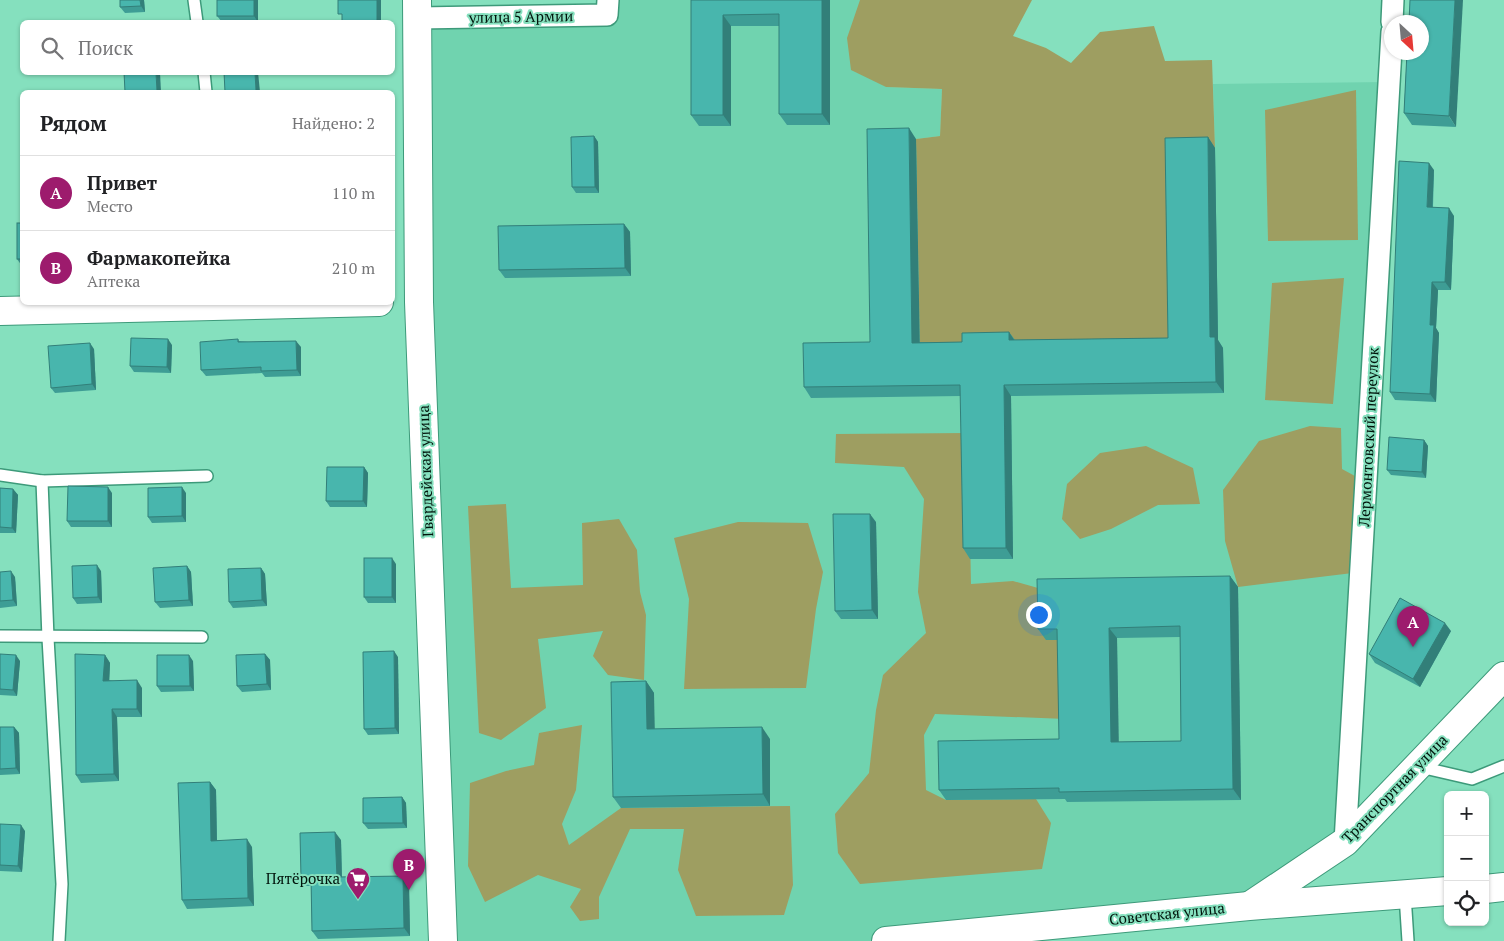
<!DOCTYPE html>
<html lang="ru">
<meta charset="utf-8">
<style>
:root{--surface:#fff;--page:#f2f2f2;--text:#202124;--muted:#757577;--line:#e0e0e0;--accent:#9d1b6d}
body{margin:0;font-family:"PT Serif",serif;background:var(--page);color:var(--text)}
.controls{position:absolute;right:15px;bottom:15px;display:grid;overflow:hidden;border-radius:8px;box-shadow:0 1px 4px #0004}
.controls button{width:45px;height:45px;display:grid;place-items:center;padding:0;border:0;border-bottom:1px solid var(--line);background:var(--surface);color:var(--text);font:25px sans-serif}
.compass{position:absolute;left:1384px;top:15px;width:45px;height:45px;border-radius:50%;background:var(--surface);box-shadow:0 1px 4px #0004;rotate:154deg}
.you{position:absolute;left:1038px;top:614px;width:18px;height:18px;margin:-12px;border:4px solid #fff;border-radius:50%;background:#1a73e8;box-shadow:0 0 0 8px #1a73e833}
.badge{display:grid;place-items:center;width:32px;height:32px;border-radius:50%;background:var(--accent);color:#fff;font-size:16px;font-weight:700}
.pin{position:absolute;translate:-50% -41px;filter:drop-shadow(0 1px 2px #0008)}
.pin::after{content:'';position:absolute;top:26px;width:18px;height:15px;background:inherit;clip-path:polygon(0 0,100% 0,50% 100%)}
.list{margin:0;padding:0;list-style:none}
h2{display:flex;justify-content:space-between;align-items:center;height:65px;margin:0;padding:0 20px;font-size:21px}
h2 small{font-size:16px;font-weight:400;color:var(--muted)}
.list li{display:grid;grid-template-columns:32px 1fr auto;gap:15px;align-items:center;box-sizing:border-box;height:75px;padding:0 20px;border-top:1px solid var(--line)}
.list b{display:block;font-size:19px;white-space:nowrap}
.list p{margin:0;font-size:16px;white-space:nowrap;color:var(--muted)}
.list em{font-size:16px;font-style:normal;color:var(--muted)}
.icon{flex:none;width:28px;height:28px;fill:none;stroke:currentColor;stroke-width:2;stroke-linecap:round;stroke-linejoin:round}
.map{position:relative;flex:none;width:1504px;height:941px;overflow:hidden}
.search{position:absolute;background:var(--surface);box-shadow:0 1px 4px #0004;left:20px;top:20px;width:375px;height:55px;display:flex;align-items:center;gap:12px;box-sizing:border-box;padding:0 18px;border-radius:8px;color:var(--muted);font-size:19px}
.panel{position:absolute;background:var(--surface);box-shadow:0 1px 4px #0004;left:20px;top:90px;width:375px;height:215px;border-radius:8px}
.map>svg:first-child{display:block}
.built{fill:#70d3af}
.green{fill:#9e9e61}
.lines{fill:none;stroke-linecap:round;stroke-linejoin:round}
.lane-casing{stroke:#3d9a7a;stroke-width:14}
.street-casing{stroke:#3d9a7a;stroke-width:24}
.secondary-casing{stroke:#3d9a7a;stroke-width:30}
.lane{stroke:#fff;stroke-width:11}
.street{stroke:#fff;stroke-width:21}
.secondary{stroke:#fff;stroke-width:28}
.wall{fill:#3e9d95;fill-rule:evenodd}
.shaded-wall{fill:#327f79}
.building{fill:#48b6ad;stroke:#327f79;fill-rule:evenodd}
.labels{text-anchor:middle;stroke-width:4;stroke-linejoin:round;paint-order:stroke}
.street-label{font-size:15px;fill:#00140b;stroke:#85e0be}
.poi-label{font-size:15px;fill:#00140b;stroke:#85e0be;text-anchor:end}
</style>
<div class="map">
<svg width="1504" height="941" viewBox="0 0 1504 941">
<rect width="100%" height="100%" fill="#85e0be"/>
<polygon class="built" points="608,0 864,0 886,87 942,89 940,136 916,139 1215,148 1213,84 1389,82 1345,842 1249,906 886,941 443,941 418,18 607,15"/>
<g class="green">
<polygon points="860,0 1032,0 1013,36 1046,48 1071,63 1100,32 1154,26 1165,61 1212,60 1215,148 1173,149 1200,348 920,353 916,139 940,136 942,89 886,87 851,70 847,38"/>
<polygon points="1356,90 1358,240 1268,241 1265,110"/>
<polygon points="1344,278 1333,404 1265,400 1272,283"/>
<polygon points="1310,426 1341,428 1342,469 1366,482 1361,572 1238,587 1225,541 1223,490 1259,441"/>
<polygon points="968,433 971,584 1013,581 1045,590 1065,640 1066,719 935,714 924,735 926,790 946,800 1036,799 1051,823 1042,869 860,884 838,853 835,814 869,773 876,710 883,675 926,633 918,592 924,499 904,467 835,463 836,434"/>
<polygon points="1146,446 1193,468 1200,504 1158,505 1111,529 1080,539 1062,519 1067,484 1100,453"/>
<polygon points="506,504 511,588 583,585 582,523 619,519 637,550 640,592 646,615 644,680 608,675 593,656 603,631 538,639 546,708 501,740 479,733 468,506"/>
<polygon points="738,522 808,523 823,572 816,609 806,688 684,689 689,599 674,538"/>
<polygon points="582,725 576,790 562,824 569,845 621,808 790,806 793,885 784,915 696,916 678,870 684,829 630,829 599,897 599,919 580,921 570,907 581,889 538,875 485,902 468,866 470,783 506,771 534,765 539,733"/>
</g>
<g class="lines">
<g class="lane-casing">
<g id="lane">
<polyline points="194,0 197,22"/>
<polyline points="204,72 206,92"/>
<polyline points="0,475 42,481 207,476"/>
<polyline points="42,481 48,638 62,884 59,941"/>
<polyline points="0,636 202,637"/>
<polyline points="1420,767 1472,779 1504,766"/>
<polyline points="1405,895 1408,941"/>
</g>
</g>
<g class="street-casing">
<g id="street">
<polyline points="418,18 607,15 608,0"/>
<polyline points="1392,22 1393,0"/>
<polyline points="1345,842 1392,32"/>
</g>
</g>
<g class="secondary-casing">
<g id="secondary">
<polyline points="417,0 419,302 443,941"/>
<polyline points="0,311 379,302"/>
<polyline points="1485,889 1504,887"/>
<polyline points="1251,905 1345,842 1504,676"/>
<polyline points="886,941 1249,906 1448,891"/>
</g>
</g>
<use href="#lane" class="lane"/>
<use href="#street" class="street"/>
<use href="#secondary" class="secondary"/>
</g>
<g class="wall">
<polygon points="144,0 145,12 125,13 120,7"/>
<polygon points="258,0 258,22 222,22 217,16"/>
<polygon points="691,0 830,0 830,125 787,125 779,114 779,26 731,26 731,126 699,126 691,115"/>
<polygon points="1407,52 1456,127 1412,125 1404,113"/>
<polygon points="594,136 598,142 599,193 576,193 572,187"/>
<polygon points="1208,137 1215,148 1218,340 1223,348 1224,393 1011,396 1013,559 970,559 963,548 961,396 811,398 804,387 870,342 916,139 919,342 962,342 1009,332 1015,340 1168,338"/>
<polygon points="1434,170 1433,207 1454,216 1451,290 1438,290 1436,328 1439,333 1436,402 1395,400 1390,392"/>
<polygon points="22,223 22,266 17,259"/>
<polygon points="624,224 630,232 631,276 505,278 499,270"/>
<polygon points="238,339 239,341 301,347 301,376 265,377 262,373 206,376 201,370"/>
<polygon points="172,345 171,373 134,372 130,366"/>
<polygon points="94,349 96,390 55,393 51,388"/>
<polygon points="1424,440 1428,446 1426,478 1391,475 1387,470"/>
<polygon points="364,467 368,473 367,507 330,507 326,501"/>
<polygon points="0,488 13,489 18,495 16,533 0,533"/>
<polygon points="112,493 112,527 71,527 67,521"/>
<polygon points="186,493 186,522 152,523 148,517"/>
<polygon points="876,522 878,619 841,619 835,611"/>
<polygon points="396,564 396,603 368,603 364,597"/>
<polygon points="187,566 191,572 193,606 160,608 155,602"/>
<polygon points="261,568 265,574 267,606 233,608 229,602"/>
<polygon points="101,571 102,603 77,604 73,598"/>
<polygon points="0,572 15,577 17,606 0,608"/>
<path d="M1230,576L1238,587L1241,800L1067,802L1065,799L946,800L939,790L1059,739L1058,640H1046L1038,629ZM1180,637L1181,741L1118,742L1117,638Z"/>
<polygon points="1451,631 1420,687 1375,663 1369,654"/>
<polygon points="0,654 20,661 17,696 0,695"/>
<polygon points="265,654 270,660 271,690 242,692 237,686"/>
<polygon points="105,655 110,663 109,680 142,688 142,717 117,717 119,781 81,783 76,775"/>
<polygon points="398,657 399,734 368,735 364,729"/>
<polygon points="193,661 194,691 161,692 157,686"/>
<polygon points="646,681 654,693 654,729 770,739 770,806 621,808 613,797"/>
<polygon points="0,727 14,727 19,733 20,774 0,775"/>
<polygon points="210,782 216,790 217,840 252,847 254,906 187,909 182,900"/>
<polygon points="402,797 406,803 407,828 368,829 363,823"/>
<polygon points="0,824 25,831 22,872 0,871"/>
<polygon points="341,840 342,877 403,876 409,884 410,936 318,939 312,931 311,886 306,886 301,878"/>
</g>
<g class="shaded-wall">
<polygon points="140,0 144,0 145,12 141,6"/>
<polygon points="254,0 258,0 258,22 254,16"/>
<rect x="377" y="0" width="4" height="22"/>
<polygon points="822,0 830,0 830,125 822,114"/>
<polygon points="1455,0 1463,0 1456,127 1449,116"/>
<polygon points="723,15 731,26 731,126 723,115"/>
<polygon points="156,72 160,72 161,92 157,92"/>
<polygon points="255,72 258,72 260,92 257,92 256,91"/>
<polygon points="909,128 916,139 920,353 912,343"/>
<polygon points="594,136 598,142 599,193 595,187"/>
<polygon points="1208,137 1215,148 1218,340 1223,348 1224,393 1216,382 1210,337"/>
<polygon points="1429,163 1434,170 1432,215 1427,207"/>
<polygon points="1449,208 1454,216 1451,290 1445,282"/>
<polygon points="624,224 630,232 631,276 625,268"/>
<polygon points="1432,282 1438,290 1436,328 1439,333 1436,402 1430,394 1430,325"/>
<polygon points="1009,332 1016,343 1009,340"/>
<polygon points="168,339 172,345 171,373 167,367"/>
<polygon points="296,341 301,347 301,376 297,370"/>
<polygon points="90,343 94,349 96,390 92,384"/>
<polygon points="1004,385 1011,396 1013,559 1006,548"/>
<polygon points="1424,440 1428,446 1426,478 1422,472"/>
<polygon points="364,467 368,473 367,507 363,501"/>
<polygon points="108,487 112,493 112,527 108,521"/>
<polygon points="182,487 186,493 186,522 182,516"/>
<polygon points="13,489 18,495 16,533 12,528"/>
<polygon points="870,514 876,522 878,619 872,610"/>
<polygon points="392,558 396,564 396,603 392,597"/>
<polygon points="97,565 101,571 102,603 98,597"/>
<polygon points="187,566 191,572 193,606 189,600"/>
<polygon points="261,568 265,574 267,606 262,600"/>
<polygon points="11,571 15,577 17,606 13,600"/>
<polygon points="1230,576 1238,587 1241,800 1233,789"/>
<polygon points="1445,623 1451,631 1420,687 1413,679"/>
<polygon points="1109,628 1117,638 1119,753 1111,742"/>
<polygon points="394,651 398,657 399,734 395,728"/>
<polygon points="265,654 270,660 271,690 267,684"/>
<polygon points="16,655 20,661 17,696 13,690"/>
<polygon points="105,655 110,663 109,688 103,681"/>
<polygon points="189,655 193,661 194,691 190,686"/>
<polygon points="137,680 142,688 142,717 137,709"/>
<polygon points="646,681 654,693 655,740 647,729"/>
<polygon points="112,709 117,717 119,781 114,774"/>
<polygon points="14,727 19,733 20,774 16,768"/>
<polygon points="762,727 770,739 770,806 763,794"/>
<polygon points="210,782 216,790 217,849 211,841"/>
<polygon points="402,797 406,803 407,828 403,823"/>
<polygon points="21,825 25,831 22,872 18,866"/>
<polygon points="335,832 341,840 342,885 337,877"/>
<polygon points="247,839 252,847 254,906 248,898"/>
<polygon points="403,876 409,884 410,936 404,928"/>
</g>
<g class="building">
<polygon points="120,0 140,0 141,6 120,7"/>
<rect x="217" y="0" width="37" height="16"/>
<polygon points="338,0 377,0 377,22 342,22 342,14 338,14"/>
<polygon points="691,0 822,0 822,114 779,114 779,14 723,15 723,115 691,115"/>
<polygon points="1410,0 1455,0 1449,116 1404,113 1407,52 1422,52 1422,22 1409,22"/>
<polygon points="124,72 156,72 157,92 125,92"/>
<polygon points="224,72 255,72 256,91 225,92"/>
<polygon points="909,128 912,343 962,342 962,333 1009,332 1009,340 1168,338 1165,138 1208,137 1210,337 1215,337 1216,382 1004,385 1006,548 963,548 960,385 804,387 803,343 870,342 867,129"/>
<polygon points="594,136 595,187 572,187 571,137"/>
<polygon points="1399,161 1429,163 1427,207 1449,208 1445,282 1432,282 1430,325 1434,325 1430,394 1390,392"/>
<rect x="17" y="223" width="5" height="36"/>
<polygon points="624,224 625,268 499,270 498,226"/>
<polygon points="131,338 168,339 167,367 130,366"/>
<polygon points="238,339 238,342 296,341 297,370 261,371 261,367 201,370 200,342"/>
<polygon points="90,343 92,384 51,388 48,346"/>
<polygon points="1389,437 1424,440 1422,472 1387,470"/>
<polygon points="327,467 364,467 363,501 326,501"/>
<polygon points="68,486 108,487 108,521 67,521"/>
<polygon points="182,487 182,516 148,517 148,488"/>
<polygon points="0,488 13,489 12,528 0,527"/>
<polygon points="833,514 870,514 872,610 835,611"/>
<rect x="364" y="558" width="28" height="39"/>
<polygon points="97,565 98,597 73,598 72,566"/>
<polygon points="187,566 189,600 155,602 153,568"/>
<polygon points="261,568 262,600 229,602 228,569"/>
<polygon points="11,571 13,600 0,601 0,572"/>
<path d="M1230,576L1233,789L1059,792V788L939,790L938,741L1059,739L1057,629H1038L1037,579ZM1180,626L1181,741L1111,742L1109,628Z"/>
<polygon points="1400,598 1445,623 1413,679 1369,654"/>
<polygon points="394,651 395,728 364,729 363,652"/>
<polygon points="0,654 16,655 13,690 0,689"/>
<polygon points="75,654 105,655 103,681 137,680 137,709 112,709 114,774 76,775"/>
<polygon points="265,654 267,684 237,686 236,655"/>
<polygon points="157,655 189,655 190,686 157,686"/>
<polygon points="646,681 647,729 762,727 763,794 613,797 611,682"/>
<polygon points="0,727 14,727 16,768 0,769"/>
<polygon points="210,782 211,841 247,839 248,898 182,900 178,783"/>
<polygon points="402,797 403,823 363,823 363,798"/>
<polygon points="0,824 21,825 18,866 0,865"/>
<polygon points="335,832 337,877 403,876 404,928 312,931 311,878 301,878 300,833"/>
</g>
<defs>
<g id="supermarket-pin" transform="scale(1.25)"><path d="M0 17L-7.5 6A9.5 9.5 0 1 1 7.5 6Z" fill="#9d1b6d" stroke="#85e0be"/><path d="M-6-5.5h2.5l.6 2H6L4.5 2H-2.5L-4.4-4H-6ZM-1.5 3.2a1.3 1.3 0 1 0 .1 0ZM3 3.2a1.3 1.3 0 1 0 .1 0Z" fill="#fff"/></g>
</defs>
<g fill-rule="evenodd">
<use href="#supermarket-pin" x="358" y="879"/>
</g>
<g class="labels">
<g class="street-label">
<text transform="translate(521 17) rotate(-1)" y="5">улица 5 Армии</text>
<text transform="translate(1369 437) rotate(-87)" y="5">Лермонтовский переулок</text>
<text transform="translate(426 471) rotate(-92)" y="5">Гвардейская улица</text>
<text transform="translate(1395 789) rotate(-46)" y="5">Транспортная улица</text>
<text transform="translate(1167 914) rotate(-6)" y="5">Советская улица</text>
</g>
<g class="poi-label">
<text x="340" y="884">Пятёрочка</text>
</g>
</g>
</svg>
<div class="controls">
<button>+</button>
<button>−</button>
<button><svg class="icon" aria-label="locate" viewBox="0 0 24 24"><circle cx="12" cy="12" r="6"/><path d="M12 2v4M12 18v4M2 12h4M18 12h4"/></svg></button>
</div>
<svg class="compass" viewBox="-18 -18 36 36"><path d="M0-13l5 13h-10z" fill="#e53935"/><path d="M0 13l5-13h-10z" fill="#757577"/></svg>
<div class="you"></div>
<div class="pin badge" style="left:1413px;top:647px">A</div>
<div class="pin badge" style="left:409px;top:890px">B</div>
<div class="search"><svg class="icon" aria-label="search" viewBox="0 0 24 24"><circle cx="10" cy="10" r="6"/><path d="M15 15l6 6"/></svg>Поиск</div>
<section class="panel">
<h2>Рядом<small>Найдено: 2</small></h2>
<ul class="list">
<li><span class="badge">A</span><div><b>Привет</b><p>Место</p></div><em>110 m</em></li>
<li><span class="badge">B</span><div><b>Фармакопейка</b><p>Аптека</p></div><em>210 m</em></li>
</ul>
</section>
</div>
